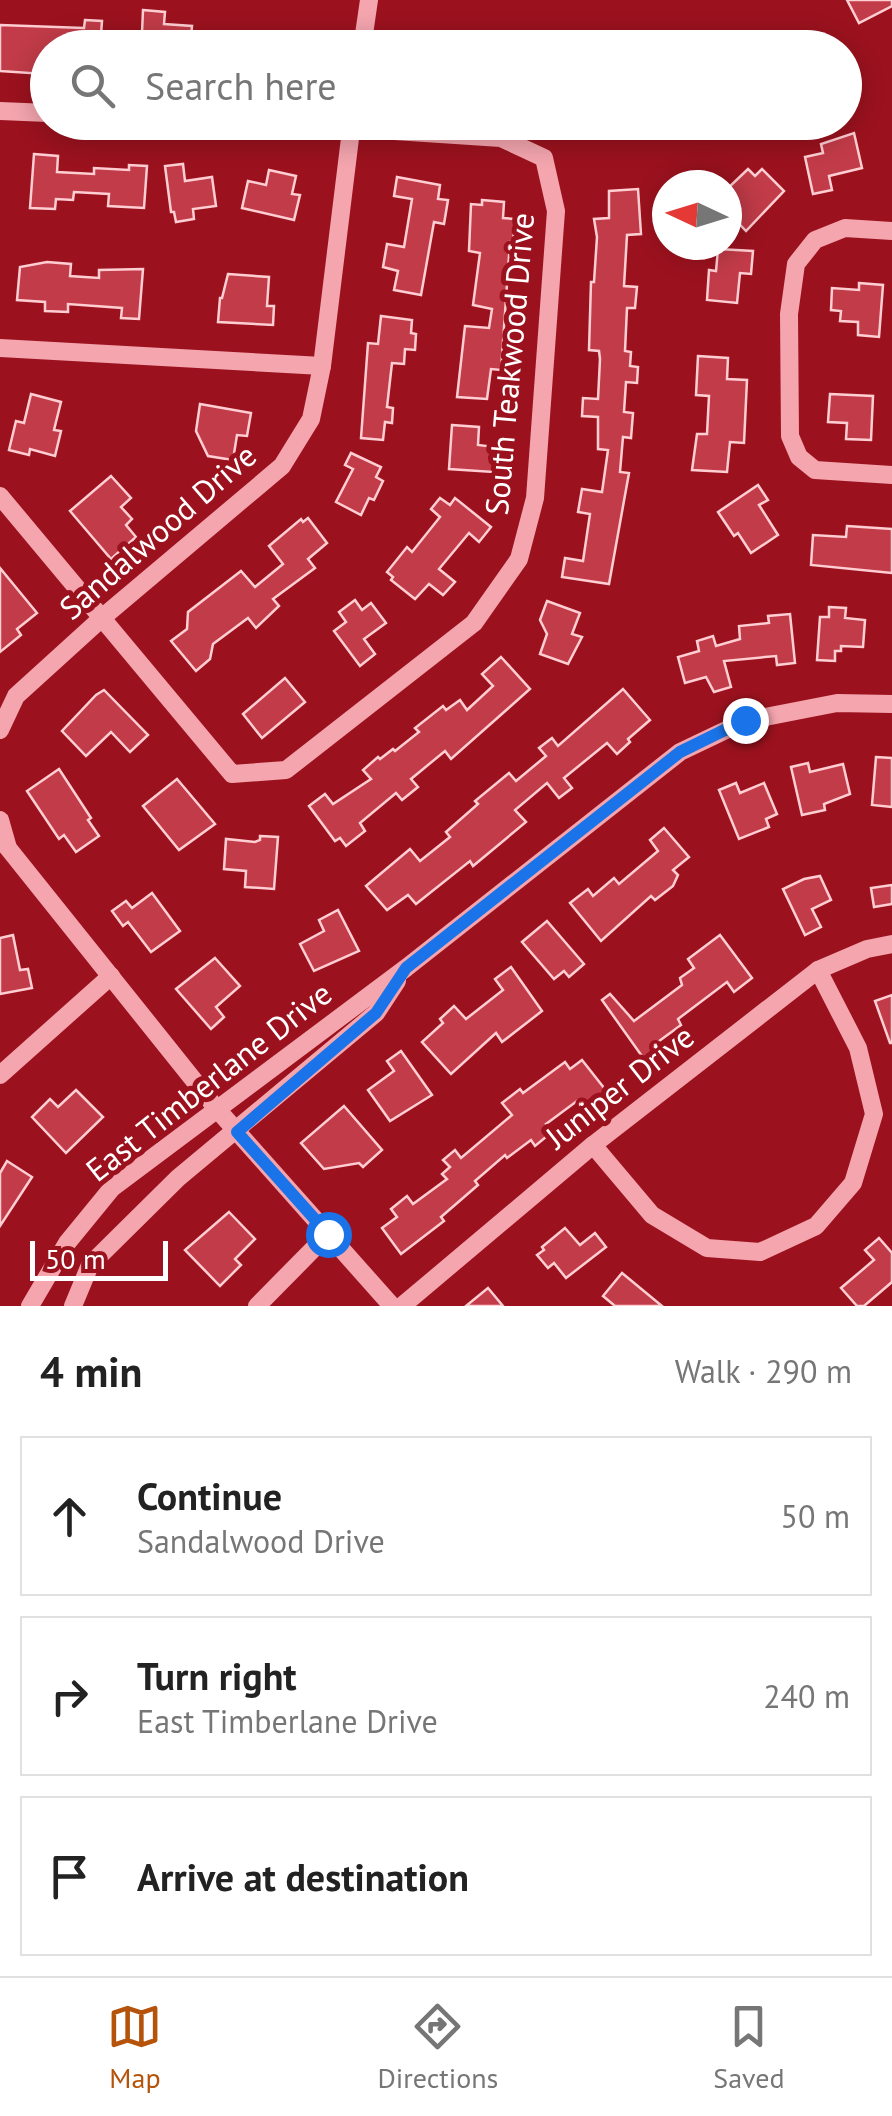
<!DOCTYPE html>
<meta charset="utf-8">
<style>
:root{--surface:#fff;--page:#f6f6f6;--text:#222;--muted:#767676;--line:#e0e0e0;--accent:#b45309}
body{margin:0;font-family:"PT Sans",sans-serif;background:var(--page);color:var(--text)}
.compass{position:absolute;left:652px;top:170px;width:90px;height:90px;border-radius:50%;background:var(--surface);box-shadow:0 5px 25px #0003;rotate:274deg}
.scale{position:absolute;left:30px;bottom:25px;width:138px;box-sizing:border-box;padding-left:10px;border:5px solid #fff;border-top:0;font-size:28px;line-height:35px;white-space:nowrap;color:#fff;-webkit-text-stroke:8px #9b121e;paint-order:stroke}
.stop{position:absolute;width:30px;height:30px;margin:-22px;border:8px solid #1a73e8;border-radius:50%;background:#fff}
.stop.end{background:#1a73e8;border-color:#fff;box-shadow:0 2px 10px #0008}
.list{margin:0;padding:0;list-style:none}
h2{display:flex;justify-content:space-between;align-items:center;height:130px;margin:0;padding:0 40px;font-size:42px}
h2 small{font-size:32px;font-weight:400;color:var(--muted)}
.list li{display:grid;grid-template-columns:65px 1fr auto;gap:30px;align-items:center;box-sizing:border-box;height:160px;margin:0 20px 20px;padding:0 20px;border:2px solid var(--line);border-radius:0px}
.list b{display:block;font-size:38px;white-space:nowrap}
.list p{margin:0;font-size:32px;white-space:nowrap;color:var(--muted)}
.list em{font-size:32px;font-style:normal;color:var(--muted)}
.icon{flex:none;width:55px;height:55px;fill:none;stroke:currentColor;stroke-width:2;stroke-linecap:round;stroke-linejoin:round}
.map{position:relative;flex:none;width:892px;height:1306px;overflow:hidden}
.search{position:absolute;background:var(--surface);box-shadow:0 5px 25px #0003;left:30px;right:30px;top:30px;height:110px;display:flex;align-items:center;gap:25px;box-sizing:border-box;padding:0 35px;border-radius:55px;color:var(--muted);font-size:38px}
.sheet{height:670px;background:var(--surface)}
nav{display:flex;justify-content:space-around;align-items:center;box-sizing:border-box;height:140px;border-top:2px solid var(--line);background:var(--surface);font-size:28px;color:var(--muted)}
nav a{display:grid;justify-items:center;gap:5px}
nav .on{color:var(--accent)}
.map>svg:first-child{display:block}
.building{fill:#c23b48;stroke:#feced3;stroke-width:2.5}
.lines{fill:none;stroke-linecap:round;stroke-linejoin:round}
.minor{stroke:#f4a5ae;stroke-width:18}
.route{stroke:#1a73e8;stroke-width:12}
.labels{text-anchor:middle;stroke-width:10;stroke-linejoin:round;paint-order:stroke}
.street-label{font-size:32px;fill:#fff;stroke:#9b121e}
</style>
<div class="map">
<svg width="892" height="1306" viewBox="0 0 892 1306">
<rect width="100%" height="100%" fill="#9b121e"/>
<g class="building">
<polygon points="847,0 892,0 892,6 859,23"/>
<polygon points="143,10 165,12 164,24 192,26 190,48 136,48 137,33 142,33"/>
<polygon points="85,20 102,21 100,48 46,48 44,74 0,71 0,25 84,28"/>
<polygon points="854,133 862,168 829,176 832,190 813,194 805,157 823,153 821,144"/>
<polygon points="34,154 58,156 57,172 94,174 94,168 129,170 129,165 147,166 144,208 108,206 109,194 74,192 73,200 56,199 55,209 30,208"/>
<polygon points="183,164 185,181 212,177 216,206 193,209 194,219 176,222 174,212 171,212 165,166"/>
<polygon points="748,169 755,176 762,169 784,191 746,231 727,211 727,189"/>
<polygon points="269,170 296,176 292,194 300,195 294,220 242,208 248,181 266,185"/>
<polygon points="397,177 440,185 438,199 448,200 444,224 434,222 421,295 394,290 398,271 383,267 387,244 404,247 412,199 394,196"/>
<polygon points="638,189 641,234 627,235 624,286 637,287 635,308 627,308 625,351 631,352 630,366 638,367 637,383 626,382 624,412 633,413 631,438 623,437 620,472 629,473 609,584 562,577 565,558 583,561 590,514 578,512 582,489 602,492 608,450 598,449 598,417 582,416 583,398 598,399 600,359 599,351 589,350 591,282 594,282 597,237 594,219 609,218 609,191"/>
<polygon points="482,200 504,202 503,218 515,219 513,243 510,242 501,370 491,369 487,399 457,397 465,326 489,328 492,309 473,305 480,253 469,251 471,204 482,205"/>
<polygon points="718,249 753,251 751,274 740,273 737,303 707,300 709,270 716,271"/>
<polygon points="47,262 71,264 70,276 99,278 99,270 143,269 139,319 121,318 122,308 68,304 68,312 45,311 45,302 17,300 20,267"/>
<polygon points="228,274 269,277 267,306 274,306 273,325 218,322 220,298 222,298"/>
<polygon points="859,283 883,285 879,337 858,335 858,322 840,321 841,311 831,310 832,288 859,290"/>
<polygon points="381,316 412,320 411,333 416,334 415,350 405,349 404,364 392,363 387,407 393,408 392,423 385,422 383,440 361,438 368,343 378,344"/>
<polygon points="698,356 728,358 727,379 747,380 744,443 730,442 727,472 692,470 697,434 707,434 709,396 696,395"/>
<polygon points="31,394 61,402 54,430 61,431 55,456 30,449 29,455 9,450 16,421 24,423"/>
<polygon points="830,394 873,396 871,440 846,439 847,423 828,422"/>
<polygon points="200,404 251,413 247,436 237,435 233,460 208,456 196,431"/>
<polygon points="452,425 479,427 478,445 495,447 493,472 449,469"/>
<polygon points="351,453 381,467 376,477 383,481 374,500 369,498 361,515 336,502 353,469 345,465"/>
<polygon points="111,476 131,498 121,507 132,519 126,525 136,537 111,559 70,511"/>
<polygon points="758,485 768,500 759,505 778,535 751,553 738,533 734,536 718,512"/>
<polygon points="440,498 450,505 455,498 491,527 479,542 469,533 439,569 455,582 443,595 429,584 415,599 391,580 393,577 387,572 407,547 412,552 440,517 431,509"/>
<polygon points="308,518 327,543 308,559 315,568 273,599 279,606 256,628 248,618 213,644 210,659 196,671 171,641 187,629 188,612 241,571 255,587 283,564 269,546 301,519 303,522"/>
<polygon points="847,526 892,529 892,573 811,565 813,535 846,537"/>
<polygon points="0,568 37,613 17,629 21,635 0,652"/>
<polygon points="355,600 362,610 371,603 386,623 364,639 375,654 360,666 334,631 346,622 339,612"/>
<polygon points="547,601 580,613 572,634 582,637 568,664 540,654 547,634 540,620"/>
<polygon points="829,607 846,608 845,618 865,620 863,647 841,646 841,651 835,651 835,661 817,660 820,617 829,617"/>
<polygon points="790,614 795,663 777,665 776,656 724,661 731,687 714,692 706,677 685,683 678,657 699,651 697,641 713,636 716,646 740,639 739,626 769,623 768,616"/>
<polygon points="501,657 530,689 451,759 445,751 411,779 418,787 402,800 396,793 360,823 365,831 346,846 340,838 335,841 309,806 325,794 333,804 371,779 363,770 378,757 380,759 393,749 395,751 419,732 415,728 443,706 446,710 460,700 467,710 493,686 482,674"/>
<polygon points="285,678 305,702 262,738 243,714"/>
<polygon points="623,689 650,720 628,739 630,742 617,754 607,743 564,778 572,788 559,798 547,783 515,810 526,822 473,866 470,861 416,904 408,895 387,910 366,886 410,849 420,861 450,837 446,832 478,804 475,801 509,773 516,781 546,756 539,748 552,738 558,746"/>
<polygon points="104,690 148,735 130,752 111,732 86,756 62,731 96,695"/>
<polygon points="876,757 892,758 892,807 872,805"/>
<polygon points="808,763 810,772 843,764 850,794 824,804 825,810 802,815 791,767"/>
<polygon points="59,769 91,818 88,820 99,836 76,852 64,835 59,839 27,791"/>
<polygon points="177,779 215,824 179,850 143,806"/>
<polygon points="736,783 740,793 764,783 777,814 766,819 769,827 739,839 719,790"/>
<polygon points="664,828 689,857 673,870 678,875 673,886 655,900 651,896 601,941 570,903 588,889 593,896 614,878 619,884 658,851 650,840"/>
<polygon points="260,836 278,837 274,889 245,887 246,871 224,869 226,839 255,842 260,840"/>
<polygon points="820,876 831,900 812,909 821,927 805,935 783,889 804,879"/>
<polygon points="892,885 892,904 874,907 871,888"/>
<polygon points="152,893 180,931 151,952 128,922 123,926 112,911 126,901 132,908"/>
<polygon points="338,910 359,951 314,971 300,944 324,931 319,920"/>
<polygon points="547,921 584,964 569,977 564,971 554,979 522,942"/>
<polygon points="13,935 20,970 28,969 32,988 0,994 0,938"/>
<polygon points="720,935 752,978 734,992 727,982 678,1019 681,1025 655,1044 658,1049 644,1059 602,1000 610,994 634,1021 682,985 680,978 694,968 688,959"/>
<polygon points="215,958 240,986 216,1007 224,1017 211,1029 176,989"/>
<polygon points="511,967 542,1011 502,1042 496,1033 451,1074 422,1042 443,1023 440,1019 454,1006 466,1019 503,990 495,979"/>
<polygon points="892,995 892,1043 890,1043 875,1001"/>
<polygon points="401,1051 432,1095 390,1121 368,1090 394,1071 387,1061"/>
<polygon points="582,1060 608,1093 582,1109 577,1101 546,1124 552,1132 535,1146 531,1140 507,1158 505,1155 475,1181 478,1185 441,1217 444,1221 401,1254 382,1228 397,1217 391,1209 407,1196 413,1204 447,1179 442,1174 450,1167 443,1160 455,1150 461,1158 512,1115 502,1103 520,1089 523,1093 565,1062 570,1069"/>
<polygon points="76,1090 103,1117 66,1153 32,1117 50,1099 58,1107"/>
<polygon points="344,1106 382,1150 363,1167 359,1163 324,1169 301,1143"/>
<polygon points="7,1161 32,1177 0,1226 0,1173"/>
<polygon points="229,1212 255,1239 235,1259 241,1265 220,1286 185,1250"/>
<polygon points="565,1228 580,1245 595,1233 606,1247 566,1278 554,1263 548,1268 537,1255 544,1250 542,1247"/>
<polygon points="879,1238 892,1253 892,1282 864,1306 857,1306 841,1288 874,1260 865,1250"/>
<polygon points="622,1273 662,1306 615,1306 603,1296"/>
<polygon points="488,1288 503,1306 466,1306"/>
</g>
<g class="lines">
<g class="minor">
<polyline points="362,48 369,0"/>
<polyline points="0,111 48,113"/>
<polyline points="892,231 845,228 815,240 796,264 789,314 790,436 799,457 815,470 892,475"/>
<polyline points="0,348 322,366"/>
<polyline points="0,496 232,774 286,770 474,623 519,559 535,498 556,211 544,158 501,138 258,122"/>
<polyline points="0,730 16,696 103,617 282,466 311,419 322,366 352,122"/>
<polyline points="0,820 8,848 216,1108 392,1306"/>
<polyline points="0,1075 111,976"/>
<polyline points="593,1145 652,1215 707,1248 760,1252 816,1226 853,1183 874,1114 858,1048 818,970"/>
<polyline points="30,1306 67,1243 112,1188 406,968 680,752 745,721 837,703 892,704"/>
<polyline points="73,1306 90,1265 178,1178 376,1013 397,981"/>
<polyline points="257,1306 328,1234"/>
<polyline points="402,1306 593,1145 818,970 867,949 892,944"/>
</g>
</g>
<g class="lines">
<polyline class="route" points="328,1234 237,1132 376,1013 406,968 680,752 745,720"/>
</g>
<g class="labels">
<g class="street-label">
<text transform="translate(510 364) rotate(-85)" y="11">South Teakwood Drive</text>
<text transform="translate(158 532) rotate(-41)" y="11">Sandalwood Drive</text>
<text transform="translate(209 1082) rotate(-38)" y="11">East Timberlane Drive</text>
<text transform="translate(620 1087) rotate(-38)" y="11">Juniper Drive</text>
</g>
</g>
</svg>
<svg class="compass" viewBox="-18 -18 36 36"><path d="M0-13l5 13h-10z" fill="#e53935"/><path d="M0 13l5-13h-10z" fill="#767676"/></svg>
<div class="scale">50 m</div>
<div class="stop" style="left:328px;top:1234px"></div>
<div class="stop end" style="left:745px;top:720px"></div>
<div class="search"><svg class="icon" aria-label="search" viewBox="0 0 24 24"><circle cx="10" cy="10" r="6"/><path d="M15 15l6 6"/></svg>Search here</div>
</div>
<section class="sheet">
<h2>4 min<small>Walk · 290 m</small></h2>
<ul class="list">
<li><svg class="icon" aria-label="ahead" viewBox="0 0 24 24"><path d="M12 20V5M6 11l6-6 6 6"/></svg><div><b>Continue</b><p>Sandalwood Drive</p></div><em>50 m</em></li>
<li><svg class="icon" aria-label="right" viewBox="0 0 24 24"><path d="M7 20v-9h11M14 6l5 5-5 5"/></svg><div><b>Turn right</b><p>East Timberlane Drive</p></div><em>240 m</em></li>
<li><svg class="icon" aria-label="arrive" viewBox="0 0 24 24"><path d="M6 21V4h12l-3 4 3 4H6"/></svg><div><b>Arrive at destination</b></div></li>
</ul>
</section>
<nav>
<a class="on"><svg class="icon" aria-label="map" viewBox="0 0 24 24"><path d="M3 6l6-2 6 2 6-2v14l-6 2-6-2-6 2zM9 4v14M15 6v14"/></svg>Map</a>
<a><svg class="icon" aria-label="directions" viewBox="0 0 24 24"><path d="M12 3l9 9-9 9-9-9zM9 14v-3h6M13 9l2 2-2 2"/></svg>Directions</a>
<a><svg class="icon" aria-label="saved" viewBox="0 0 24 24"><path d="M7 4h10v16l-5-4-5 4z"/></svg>Saved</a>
</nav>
